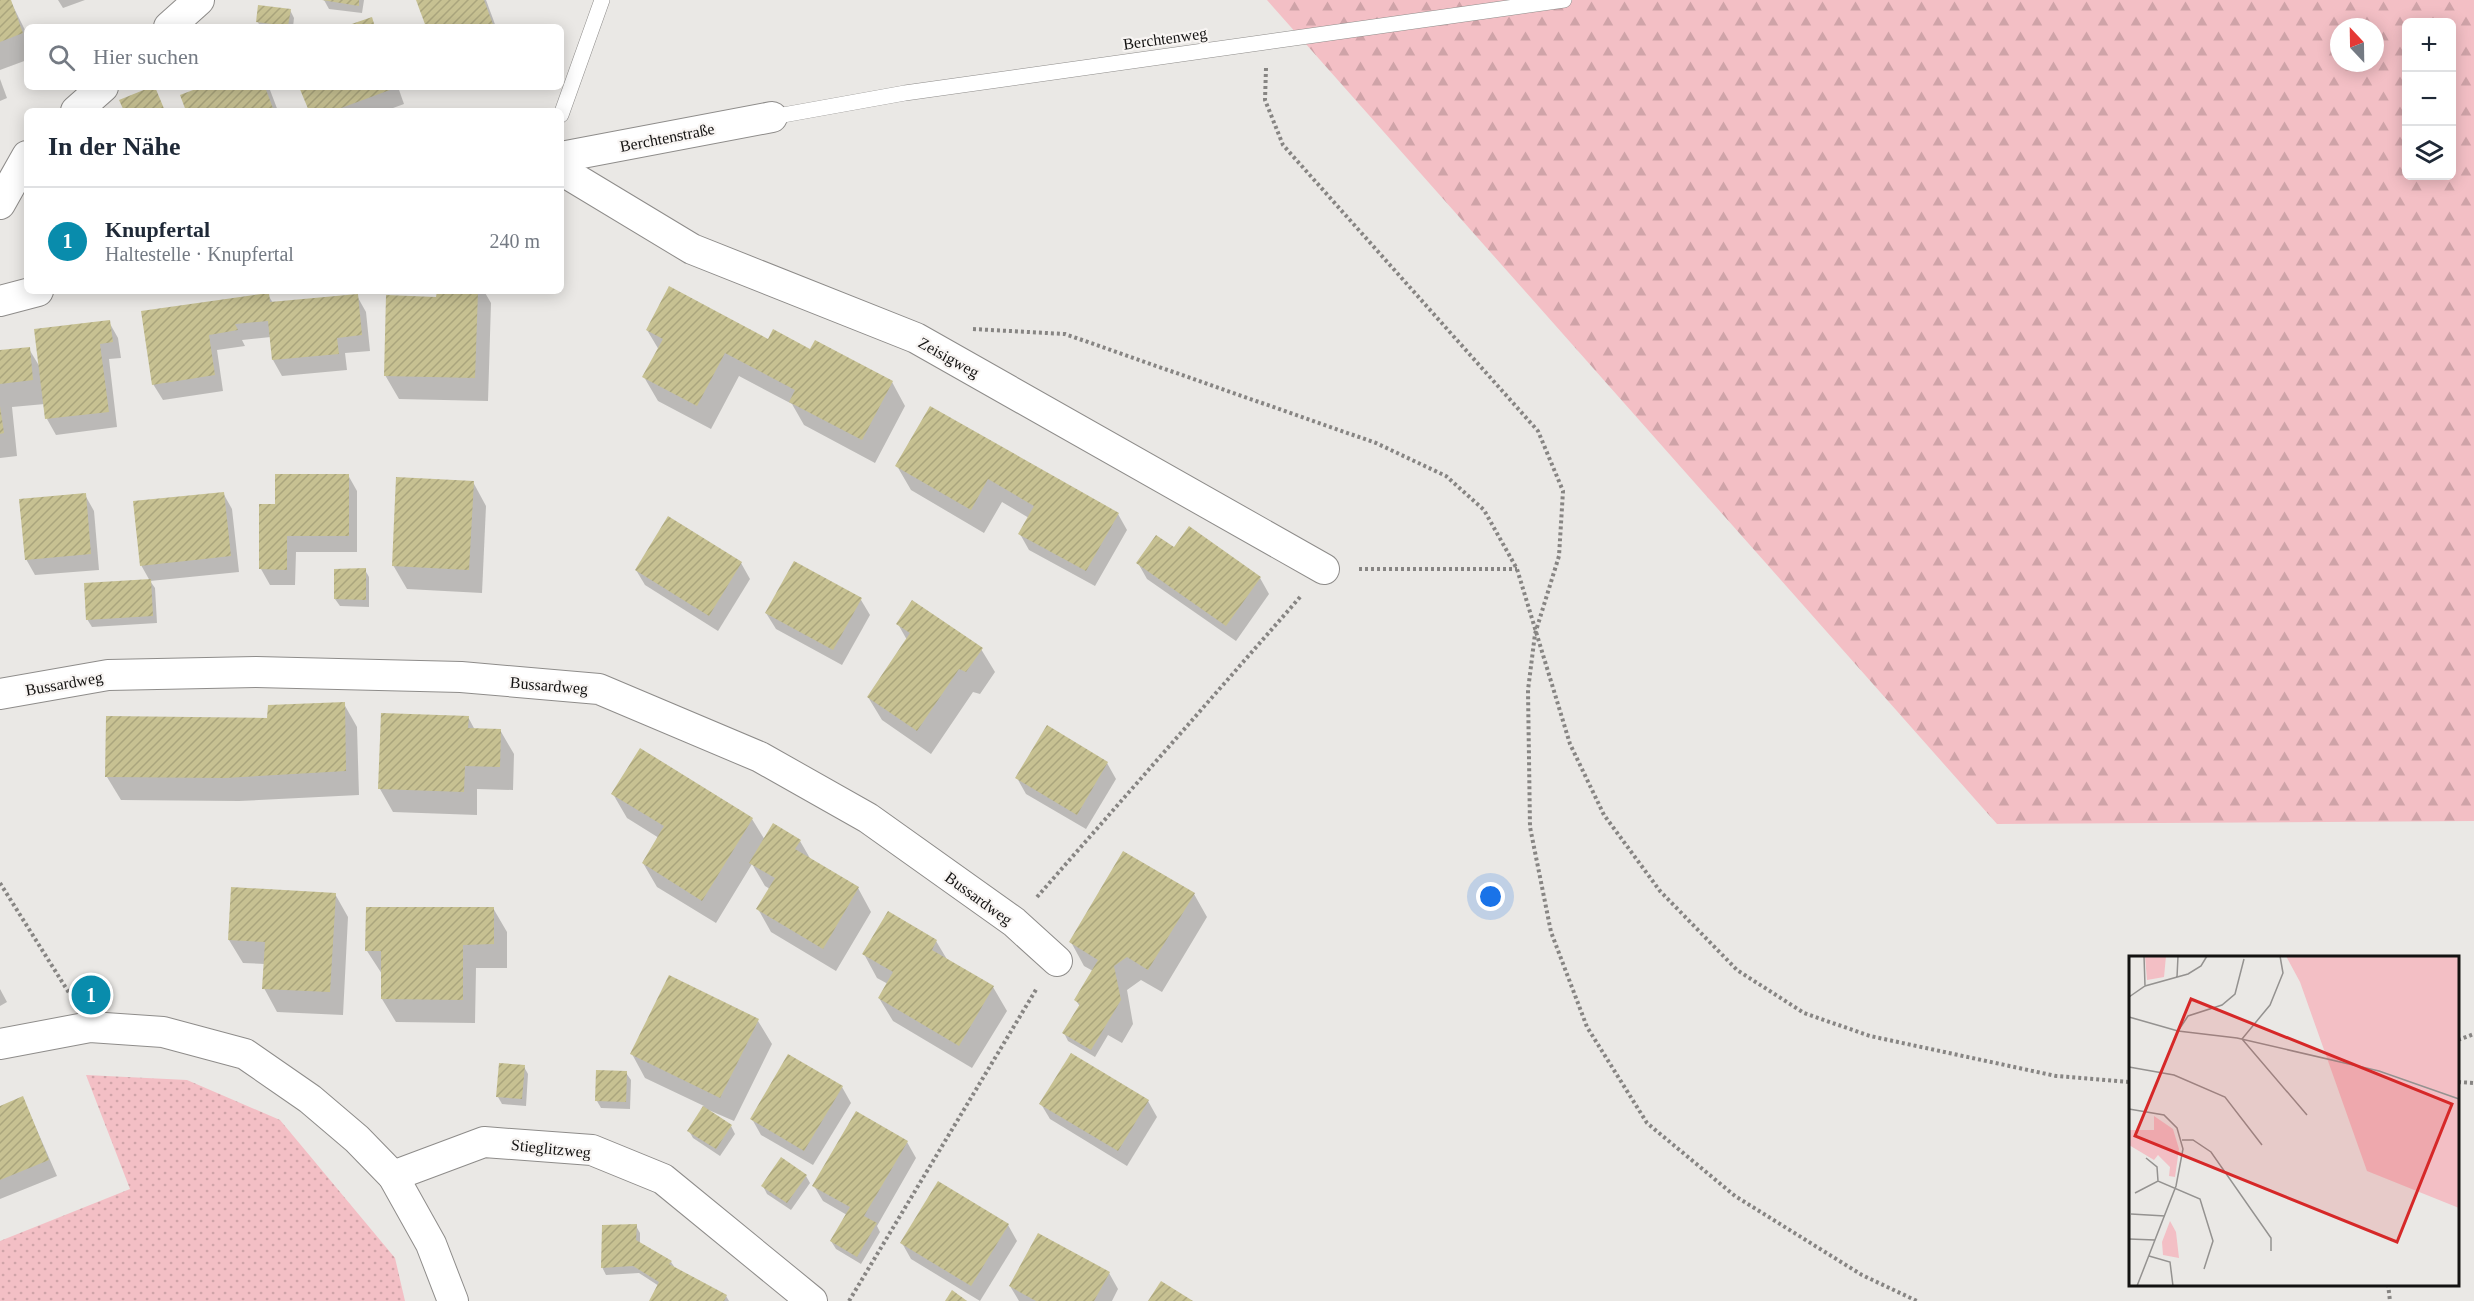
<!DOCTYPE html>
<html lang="de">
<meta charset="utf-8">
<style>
:root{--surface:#fff;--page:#f6f6f7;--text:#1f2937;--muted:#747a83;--line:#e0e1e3;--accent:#098cac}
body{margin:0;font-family:Georgia,serif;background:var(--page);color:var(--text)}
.controls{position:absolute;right:18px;top:18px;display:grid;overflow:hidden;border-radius:9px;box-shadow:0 3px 15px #0003}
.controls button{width:54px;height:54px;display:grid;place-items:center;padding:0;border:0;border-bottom:2px solid var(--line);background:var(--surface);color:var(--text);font:30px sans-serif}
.compass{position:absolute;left:2330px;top:18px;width:54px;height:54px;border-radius:50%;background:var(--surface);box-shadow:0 3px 15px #0003;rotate:338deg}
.you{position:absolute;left:1491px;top:897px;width:21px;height:21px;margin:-15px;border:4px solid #fff;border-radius:50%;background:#1a73e8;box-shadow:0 0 0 9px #1a73e833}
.badge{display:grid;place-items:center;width:39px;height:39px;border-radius:50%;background:var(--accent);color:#fff;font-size:20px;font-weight:700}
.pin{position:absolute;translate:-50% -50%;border:3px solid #fff;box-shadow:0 2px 6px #0006}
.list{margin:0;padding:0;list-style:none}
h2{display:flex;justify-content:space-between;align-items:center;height:78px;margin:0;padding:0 24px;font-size:26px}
h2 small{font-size:20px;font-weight:400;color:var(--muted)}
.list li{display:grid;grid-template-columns:39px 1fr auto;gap:18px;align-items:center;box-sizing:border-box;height:108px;padding:0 24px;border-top:2px solid var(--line)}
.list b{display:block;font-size:22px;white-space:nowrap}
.list p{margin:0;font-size:20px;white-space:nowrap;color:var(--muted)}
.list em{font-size:20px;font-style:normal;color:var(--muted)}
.icon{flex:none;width:33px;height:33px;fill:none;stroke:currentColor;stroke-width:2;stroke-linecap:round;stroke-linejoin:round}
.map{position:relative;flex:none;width:2474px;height:1301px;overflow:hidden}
.search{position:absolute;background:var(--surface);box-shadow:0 3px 15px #0003;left:24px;top:24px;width:540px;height:66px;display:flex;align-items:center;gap:15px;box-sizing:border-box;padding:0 21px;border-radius:9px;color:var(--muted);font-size:22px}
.panel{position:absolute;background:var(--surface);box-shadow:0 3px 15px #0003;left:24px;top:108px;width:540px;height:186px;border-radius:9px}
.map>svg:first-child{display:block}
.grass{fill:url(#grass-dots)}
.forest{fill:url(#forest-firs);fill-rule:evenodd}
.shadow{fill:#0003}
.building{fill:url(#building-hatch)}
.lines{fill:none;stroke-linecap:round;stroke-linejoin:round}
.service-casing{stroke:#8e8c8a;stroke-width:16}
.minor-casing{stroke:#8e8c8a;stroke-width:32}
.path{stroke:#878583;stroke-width:4;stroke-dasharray:3 3;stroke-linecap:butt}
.service{stroke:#fff;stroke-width:15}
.minor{stroke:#fff;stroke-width:30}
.labels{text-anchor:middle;stroke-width:4.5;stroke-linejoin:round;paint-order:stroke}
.street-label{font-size:16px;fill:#131211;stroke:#f8f5f3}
.inset-road{fill:none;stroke:#949290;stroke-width:1.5}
.view{fill:#d62828;fill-opacity:0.15;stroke:#d62828;stroke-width:3}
.inset-edge{fill:none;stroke:#131211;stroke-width:3}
</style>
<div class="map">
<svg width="2474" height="1301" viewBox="0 0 2474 1301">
<defs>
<pattern id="grass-dots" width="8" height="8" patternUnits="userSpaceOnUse" patternTransform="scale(1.5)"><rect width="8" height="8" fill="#f3bfc5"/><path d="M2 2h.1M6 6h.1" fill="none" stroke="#cfa3a8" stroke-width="1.8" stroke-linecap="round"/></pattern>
<pattern id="forest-firs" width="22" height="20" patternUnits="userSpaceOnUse" patternTransform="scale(1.5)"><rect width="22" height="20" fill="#f3bfc5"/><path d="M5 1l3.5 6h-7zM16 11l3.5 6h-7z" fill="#cfa3a8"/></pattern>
<pattern id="building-hatch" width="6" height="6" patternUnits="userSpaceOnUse" patternTransform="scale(1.5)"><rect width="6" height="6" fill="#c7c192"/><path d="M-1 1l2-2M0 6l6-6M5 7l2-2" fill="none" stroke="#aaa57d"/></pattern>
</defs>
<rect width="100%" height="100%" fill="#eae8e5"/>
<polygon class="grass" points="86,1075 187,1080 280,1120 395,1258 405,1301 0,1301 0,1241 130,1189"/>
<path class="forest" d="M1267,0H2474V821L1997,824ZM2406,22H2452V176H2406ZM2339,27H2375V63H2339Z"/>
<g class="shadow">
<polygon points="0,0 10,0 27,34 27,60 0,70"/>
<polygon points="58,0 85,0 63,8"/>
<polygon points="324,0 364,0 362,13 329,9"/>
<polygon points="418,0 486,0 496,27 428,27"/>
<polygon points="290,10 294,18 293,27 261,27 257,21"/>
<polygon points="0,79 7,98 0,101"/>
<polygon points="205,87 277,87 270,90 278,111 188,111"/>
<polygon points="301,87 398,87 404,104 385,111 311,111"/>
<polygon points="438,291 484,291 491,303 488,401 399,399 385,375 438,298"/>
<polygon points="268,295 273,303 357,296 366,312 370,351 345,353 347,370 282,376 273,360 271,337 242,340 245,346 217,350 223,391 163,400 153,384 143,312"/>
<polygon points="109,322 118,338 121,358 109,359 117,427 56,435 47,419 45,404 12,407 17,456 0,458 0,351 29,349 41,369"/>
<polygon points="647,330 769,341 811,351 892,382 905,406 875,463 804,425 792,404 739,376 711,429 658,401 644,377 659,350"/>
<polygon points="897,466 1049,477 1118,514 1127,530 1095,586 1029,550 1020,534 1029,518 1002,502 984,533 911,490"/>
<polygon points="348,475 357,491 357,552 296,552 295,585 270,585 261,569 276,505"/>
<polygon points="473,482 486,506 482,593 407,589 393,565"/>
<polygon points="223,493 232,509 239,572 150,581 155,588 157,623 92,627 87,619 150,581 141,565"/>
<polygon points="85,495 94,511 99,570 35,575 26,559"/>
<polygon points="1175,550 1260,578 1269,594 1236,641 1147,579 1138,563"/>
<polygon points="741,563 750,579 718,631 645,585 636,570"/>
<polygon points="794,563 861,600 870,615 842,665 776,629 766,613"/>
<polygon points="365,570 369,577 369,607 340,606 335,599"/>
<polygon points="898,624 981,649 995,672 980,694 973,692 931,754 882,720 868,697 907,640"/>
<polygon points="344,704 357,727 359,795 239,801 121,800 107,777 268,720"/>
<polygon points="468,717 475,730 500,730 514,754 513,790 477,789 477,815 393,812 380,789"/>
<polygon points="1047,728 1107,763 1116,779 1086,829 1026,794 1017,778"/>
<polygon points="613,794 752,819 765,840 800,841 811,860 858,888 871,912 836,971 771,932 758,909 770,889 765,886 752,864 716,923 657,887 643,863 659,838 627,818"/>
<polygon points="335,894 348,917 343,1015 277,1012 264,988 265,964 243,963 229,940"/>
<polygon points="1194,894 1207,917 1162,992 1141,980 1127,990 1133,1024 1122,1043 1108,1035 1095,1057 1068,1041 1064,1033 1080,1007 1076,1000 1093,971 1084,966 1071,942"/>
<polygon points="493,908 507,932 507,968 476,968 475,1023 396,1022 382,999 382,974 367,951"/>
<polygon points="936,941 948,961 993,987 1007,1011 972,1068 893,1021 879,998 888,984 877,978 864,954"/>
<polygon points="0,989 7,1002 0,1006"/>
<polygon points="758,1021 772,1044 734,1121 704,1108 731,1126 735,1134 720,1156 693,1138 689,1131 704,1106 645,1078 632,1054"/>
<polygon points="524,1067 528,1074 526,1106 502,1104 498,1097"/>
<polygon points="626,1073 631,1080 630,1109 601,1108 597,1101"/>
<polygon points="842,1087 851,1103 813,1165 761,1135 752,1119"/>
<polygon points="23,1098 57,1176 0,1199 0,1108"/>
<polygon points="1148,1101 1157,1117 1127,1166 1050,1119 1041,1104"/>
<polygon points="907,1142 916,1158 877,1226 880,1232 861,1264 836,1249 831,1241 847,1215 823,1201 814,1186"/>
<polygon points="806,1176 810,1183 791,1210 767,1194 763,1186"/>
<polygon points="1008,1225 1017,1241 980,1301 911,1259 902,1243"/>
<polygon points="636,1226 640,1233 640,1244 671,1262 675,1268 726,1296 729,1301 650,1301 659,1286 639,1273 606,1275 602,1267"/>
<polygon points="1109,1273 1118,1289 1112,1301 1019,1301 1010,1286"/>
</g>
<g class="building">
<polygon points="0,0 11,0 23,33 0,42"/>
<polygon points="322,0 359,0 359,6"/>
<polygon points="416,0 484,0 494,27 426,27"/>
<polygon points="258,5 291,9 288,26 256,22"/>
<polygon points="372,17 375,27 343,27"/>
<polygon points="151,87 155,87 165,111 124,111 119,100"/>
<polygon points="201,87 265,87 274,111 186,111 180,95"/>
<polygon points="299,87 398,87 333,111 309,111"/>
<polygon points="669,286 768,339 773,329 810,349 815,340 893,381 862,440 789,402 795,390 725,353 697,406 642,377 663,339 646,330"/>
<polygon points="437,291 478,291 475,378 384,376 386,295 436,297"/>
<polygon points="269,293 270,302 358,294 362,335 337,338 339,354 272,360 268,321 235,324 238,330 209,335 215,375 152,385 141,311"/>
<polygon points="110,320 113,342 100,344 109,412 45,419 34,329"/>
<polygon points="30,347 33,380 0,384 0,350"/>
<polygon points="0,406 4,433 0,434"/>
<polygon points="930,406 1119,513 1086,571 1018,534 1034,506 988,479 971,510 895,466"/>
<polygon points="275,474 349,474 349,536 287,536 287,570 259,569 259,504 275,504"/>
<polygon points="396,477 474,481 469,570 392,566"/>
<polygon points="224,492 231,556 140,566 133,501"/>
<polygon points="86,493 91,554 25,560 19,499"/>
<polygon points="668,516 742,562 709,616 635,570"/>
<polygon points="1189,526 1261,577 1226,626 1136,563 1156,535 1174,547"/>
<polygon points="794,561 862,598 833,650 765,613"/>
<polygon points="366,568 366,600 334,599 334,569"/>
<polygon points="151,579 153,616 86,620 84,583"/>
<polygon points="912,600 983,648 966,672 959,669 917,731 867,697 910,633 896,624"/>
<polygon points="345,702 346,771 225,778 105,777 106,716 267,718 268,705"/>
<polygon points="381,713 469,716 468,728 501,729 500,767 465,766 464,792 378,789"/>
<polygon points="1047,725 1108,762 1077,815 1015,778"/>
<polygon points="640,748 753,818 702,901 642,863 664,826 611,794"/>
<polygon points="773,823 801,840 795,849 859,887 823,949 756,909 775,878 749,863"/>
<polygon points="1123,851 1195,893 1148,970 1127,957 1114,966 1121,1000 1091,1050 1062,1033 1080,1004 1074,1000 1098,960 1069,942"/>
<polygon points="231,887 336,893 330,992 262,989 265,942 228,940"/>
<polygon points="366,907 494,907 494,944 463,945 463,1000 381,999 381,951 365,951"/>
<polygon points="888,911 937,940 932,950 994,986 959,1046 878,998 893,972 862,954"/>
<polygon points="669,975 759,1019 720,1098 630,1054"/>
<polygon points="1071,1053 1149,1100 1118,1151 1039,1104"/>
<polygon points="788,1054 843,1086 804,1151 750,1119"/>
<polygon points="499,1063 525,1065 522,1099 496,1097"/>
<polygon points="596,1070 627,1071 626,1102 595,1101"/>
<polygon points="23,1096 49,1160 0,1180 0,1106"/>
<polygon points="703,1106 732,1125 716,1149 687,1131"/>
<polygon points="856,1111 908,1141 864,1216 877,1223 857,1257 830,1241 850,1207 812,1186"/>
<polygon points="781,1157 807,1175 787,1203 761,1186"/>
<polygon points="938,1181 1009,1224 971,1286 900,1243"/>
<polygon points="637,1224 636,1240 672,1261 669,1264 727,1295 724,1301 649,1301 659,1282 633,1266 601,1268 602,1225"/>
<polygon points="1038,1233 1110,1272 1094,1301 1036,1301 1009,1286"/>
<polygon points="1161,1281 1193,1301 1148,1301"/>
<polygon points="952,1290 967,1301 945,1301"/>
</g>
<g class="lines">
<g class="service-casing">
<g id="service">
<polyline points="561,115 602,0"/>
<polyline points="772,117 905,93 1564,0"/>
</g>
</g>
<g class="minor-casing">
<g id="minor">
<polyline points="169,27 199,0"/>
<polyline points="76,111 103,87"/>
<polyline points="561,157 772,117"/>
<polyline points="561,170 692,249 916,338 1324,569"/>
<polyline points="0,204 27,156"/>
<polyline points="0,301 38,291"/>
<polyline points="0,694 108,675 256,672 461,677 599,689 760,757 868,818 1014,922 1057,961"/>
<polyline points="0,1044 90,1027 163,1032 245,1054 310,1099 357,1139 393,1176 431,1244 453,1301"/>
<polyline points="393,1176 484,1142 592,1150 663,1179 812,1301"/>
</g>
</g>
<g class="path">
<polyline points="1266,68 1265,100 1283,145 1538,431 1563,491 1559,556 1535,634 1528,690 1530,827 1551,932 1587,1027 1647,1123 1735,1196 1862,1275 1917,1301"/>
<polyline points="973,329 1065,334 1376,443 1446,476 1484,510 1517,569 1570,744 1604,815 1660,891 1737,970 1804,1013 1870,1036 2056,1076 2130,1082"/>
<polyline points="1359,569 1517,569"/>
<polyline points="0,883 71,996"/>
<polyline points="1037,897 1301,596"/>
<polyline points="2458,1040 2474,1034"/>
<polyline points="2458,1082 2474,1083"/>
<polyline points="2388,1284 2390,1301"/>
<polyline points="849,1301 1037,988"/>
</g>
<use href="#service" class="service"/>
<use href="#minor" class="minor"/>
</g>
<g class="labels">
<g class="street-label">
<text transform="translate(1165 38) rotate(-8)" y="6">Berchtenweg</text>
<text transform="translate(667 137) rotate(-11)" y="6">Berchtenstraße</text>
<text transform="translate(949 357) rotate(29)" y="6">Zeisigweg</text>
<text transform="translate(64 683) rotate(-10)" y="6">Bussardweg</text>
<text transform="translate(549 685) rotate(5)" y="6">Bussardweg</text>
<text transform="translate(979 898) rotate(36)" y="6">Bussardweg</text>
<text transform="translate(551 1148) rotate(6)" y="6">Stieglitzweg</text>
</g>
</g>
<g transform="translate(2129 956)">
<rect width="330" height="330" fill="#eae8e5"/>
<path d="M25,160L44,173L50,193L46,221L40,220L41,211L29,199L25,204L0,189V174H25Z" fill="#f3bfc5"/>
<path d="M157,0H330V252L238,215L171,26Z" fill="#f3bfc5"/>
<path d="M16,0H37L35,21L18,24ZM41,265L47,276L50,302L34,299L33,286Z" fill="#f3bfc5"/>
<path class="inset-road" d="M15,0L16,30M151,0L154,17L141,49L113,83L178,159M48,21L49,0M0,41L16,30L59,18L72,10L78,0M0,61L49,75L108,82L250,115L330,143M49,75L59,60L93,49L106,38L115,3M0,111L45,119L96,141L133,189M0,153L35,159L48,172L54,193L47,230L8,330M53,184H64L82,196L142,282V295M17,202L28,211L29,225M6,237L29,225L71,243L84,285L75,313M2,258L36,260M0,283L26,284M20,300L41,306L44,330"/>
<path class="view" d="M62,43L323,148L268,286L6,180Z"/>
<rect width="330" height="330" class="inset-edge"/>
</g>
</svg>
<div class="controls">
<button>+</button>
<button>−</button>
<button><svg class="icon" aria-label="layers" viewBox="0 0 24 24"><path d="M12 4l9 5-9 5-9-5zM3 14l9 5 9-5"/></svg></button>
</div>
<svg class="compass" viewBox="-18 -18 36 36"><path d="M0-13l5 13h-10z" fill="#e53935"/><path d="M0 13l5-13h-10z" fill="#747a83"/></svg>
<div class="you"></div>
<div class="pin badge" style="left:91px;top:995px">1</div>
<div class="search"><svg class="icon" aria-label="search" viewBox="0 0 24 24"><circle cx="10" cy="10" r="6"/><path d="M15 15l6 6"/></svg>Hier suchen</div>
<section class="panel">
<h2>In der Nähe<small></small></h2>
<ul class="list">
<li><span class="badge">1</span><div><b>Knupfertal</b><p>Haltestelle · Knupfertal</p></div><em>240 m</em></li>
</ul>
</section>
</div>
